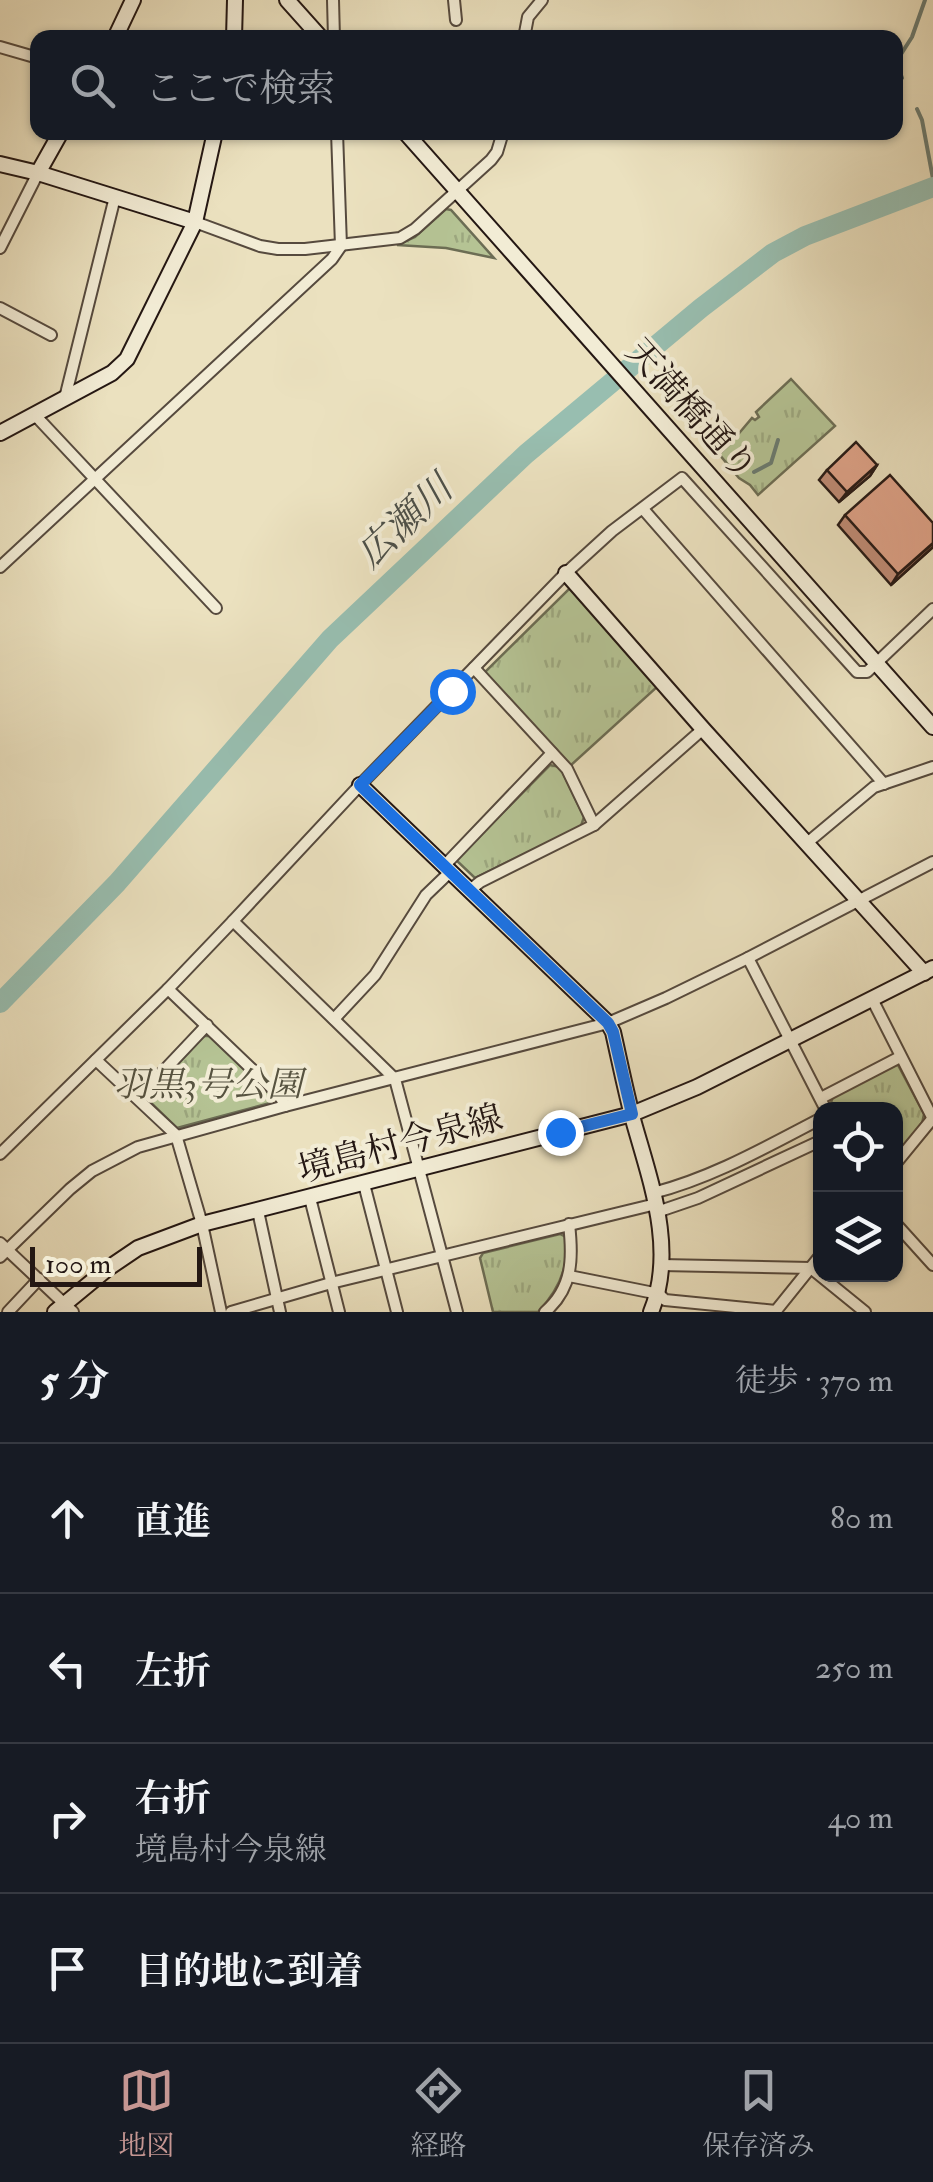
<!DOCTYPE html>
<html lang="ja">
<meta charset="utf-8">
<style>
:root{--surface:#171b24;--page:#242831;--text:#f1f3f6;--muted:#9ea1a6;--line:#363941;--accent:#c59692}
body{margin:0;font-family:"IM FELL Double Pica","Noto Serif JP",serif;background:var(--page);color:var(--text)}
.controls{position:absolute;right:30px;bottom:30px;display:grid;overflow:hidden;border-radius:20px;box-shadow:0 2px 8px #0004}
.controls button{width:90px;height:90px;display:grid;place-items:center;padding:0;border:0;border-bottom:2px solid var(--line);background:var(--surface);color:var(--text);font:50px sans-serif}
.scale{position:absolute;left:30px;bottom:25px;width:172px;box-sizing:border-box;padding-left:10px;border:5px solid #241713;border-top:0;font-size:28px;line-height:35px;white-space:nowrap;color:#241713;-webkit-text-stroke:8px #f2ecd5;paint-order:stroke}
.stop{position:absolute;width:30px;height:30px;margin:-22px;border:8px solid #1a73e8;border-radius:50%;background:#fff}
.stop.end{background:#1a73e8;border-color:#fff;box-shadow:0 2px 10px #0008}
.list{margin:0;padding:0;list-style:none}
h2{display:flex;justify-content:space-between;align-items:center;height:130px;margin:0;padding:0 40px;font-size:42px}
h2 small{font-size:32px;font-weight:400;color:var(--muted)}
.list li{display:grid;grid-template-columns:65px 1fr auto;gap:30px;align-items:center;box-sizing:border-box;height:150px;padding:0 40px;border-top:2px solid var(--line)}
.list b{display:block;font-size:38px;white-space:nowrap}
.list p{margin:0;font-size:32px;white-space:nowrap;color:var(--muted)}
.list em{font-size:32px;font-style:normal;color:var(--muted)}
.icon{flex:none;width:55px;height:55px;fill:none;stroke:currentColor;stroke-width:2;stroke-linecap:round;stroke-linejoin:round}
.map{position:relative;flex:none;width:933px;height:1312px;overflow:hidden}
.search{position:absolute;background:var(--surface);box-shadow:0 2px 8px #0004;left:30px;right:30px;top:30px;height:110px;display:flex;align-items:center;gap:25px;box-sizing:border-box;padding:0 35px;border-radius:20px;color:var(--muted);font-size:38px}
.sheet{height:730px;background:var(--surface)}
nav{display:flex;justify-content:space-around;align-items:center;box-sizing:border-box;height:140px;border-top:2px solid var(--line);background:var(--surface);font-size:28px;color:var(--muted)}
nav a{display:grid;justify-items:center;gap:5px}
nav .on{color:var(--accent)}
.map>svg:first-child{display:block}
.park{fill:url(#park-tufts);stroke:#6c6d54;stroke-width:2.5}
.lines{fill:none;stroke-linecap:round;stroke-linejoin:round}
.stream{stroke:#6a7b71;stroke-width:4}
.river{stroke:#98beb0;stroke-width:20}
.street-casing{stroke:#564a3e;stroke-width:14}
.secondary-casing{stroke:#241713;stroke-width:18}
.street{stroke:#f2ecd5;stroke-width:10}
.secondary{stroke:#f2ecd5;stroke-width:14}
.wall{fill:#c08b75;stroke:#241713;stroke-width:2.5}
.shaded-wall{fill:#9c715f;stroke:#241713;stroke-width:2.5}
.building{fill:#dfa288;stroke:#241713;stroke-width:2.5}
.route{stroke:#1a73e8;stroke-width:12}
.labels{text-anchor:middle;stroke-width:8;stroke-linejoin:round;paint-order:stroke}
.street-label{font-size:35px;fill:#241713;stroke:#f2ecd5}
.park-label{font-size:35px;font-style:italic;fill:#575340;stroke:#f2ecd5}
.water-label{font-size:38px;font-style:italic;fill:#4d514a;stroke:#f2ecd5}
</style>
<div class="map">
<svg width="933" height="1312" viewBox="0 0 933 1312">
<defs>
<pattern id="park-tufts" width="24" height="20" patternUnits="userSpaceOnUse" patternTransform="scale(2.5)"><rect width="24" height="20" fill="#b5c394"/><path d="M3 7l-1-3M5 7V3M7 7l1-3M15 17l-1-3M17 17v-4M19 17l1-3" fill="none" stroke="#9ca77f"/></pattern>
</defs>
<rect width="100%" height="100%" fill="#ebe1bf"/>
<filter id="stains"><feTurbulence type="fractalNoise" baseFrequency=".002" numOctaves="4"/><feColorMatrix values="0 0 0 0 .2 0 0 0 0 .09 0 0 0 0 .02 0 0 0 .5 -.17"/></filter>
<radialGradient id="worn" r=".72"><stop offset=".6" stop-color="#630" stop-opacity="0"/><stop offset="1" stop-color="#630" stop-opacity=".3"/></radialGradient>
<g class="park">
<polygon points="446,209 451,210 494,258 446,248 397,245 415,237"/>
<polygon points="791,379 835,426 758,495 750,485 739,478 719,454 730,444 752,418 755,420 759,417 756,412"/>
<polygon points="570,588 657,687 570,766 484,673"/>
<polygon points="550,765 560,767 584,817 581,826 475,878 456,860"/>
<polygon points="203,1036 210,1036 271,1095 270,1103 177,1128 148,1100 149,1094"/>
<polygon points="892,1065 898,1065 924,1114 922,1124 896,1156 896,1110 834,1109 831,1103 833,1096"/>
<path d="M560,1234L566,1237C570,1267 558,1291 538,1312H493L480,1258L483,1253Z"/>
</g>
<g class="lines">
<g class="stream">
<polyline points="902,78 896,62 912,37 925,0"/>
<polyline points="917,109 922,120 933,179"/>
<polyline points="754,472 771,463 778,440"/>
</g>
<polyline class="river" points="0,1003 117,883 330,639 526,454 701,308 773,253 805,236 933,187"/>
<g class="street-casing">
<g id="street">
<polyline points="333,0 334,38"/>
<polyline points="454,0 456,20"/>
<polyline points="524,38 528,17 542,0"/>
<polyline points="0,47 38,58"/>
<polyline points="195,222 260,246 278,249 305,249 400,238 415,229 491,160 497,152 503,132"/>
<polyline points="0,248 38,173"/>
<polyline points="0,308 51,335"/>
<polyline points="65,398 115,197"/>
<polyline points="34,414 216,608"/>
<polyline points="643,509 884,784"/>
<polyline points="0,567 332,259 341,246 337,132"/>
<polyline points="474,668 567,769 594,825"/>
<polyline points="807,843 874,787 933,767"/>
<polyline points="445,865 552,753"/>
<polyline points="470,890 480,882 594,825 703,729"/>
<polyline points="233,921 360,785 566,573 612,531 682,478 857,672 867,672 933,609"/>
<polyline points="748,958 826,1110"/>
<polyline points="168,989 280,1096 285,1106"/>
<polyline points="872,999 933,1119"/>
<polyline points="334,1019 375,975 426,895 451,871"/>
<polyline points="96,1060 176,1135 202,1224 221,1312"/>
<polyline points="138,1098 207,1025"/>
<polyline points="821,1098 900,1057"/>
<polyline points="0,1154 168,989 233,921 395,1079 457,1312"/>
<polyline points="896,1163 933,1118"/>
<polyline points="364,1184 397,1312"/>
<path d="M653,1193C712,1178 766,1147 820,1119"/>
<polyline points="310,1198 339,1312"/>
<polyline points="258,1211 280,1312"/>
<polyline points="657,1212 698,1198 820,1141"/>
<polyline points="896,1224 933,1265"/>
<polyline points="0,1243 73,1312"/>
<polyline points="0,1257 70,1189 92,1171 138,1147 285,1106 608,1023 666,998 748,958 933,862"/>
<polyline points="661,1265 811,1268 865,1312"/>
<polyline points="569,1276 659,1294 665,1300 776,1311"/>
<polyline points="8,1312 39,1279"/>
<polyline points="231,1312 331,1283 656,1204"/>
<path d="M545,1312C573,1288 573,1258 569,1224"/>
<polyline points="775,1312 820,1256"/>
</g>
</g>
<g class="secondary-casing">
<g id="secondary">
<polyline points="287,0 321,38"/>
<polyline points="115,38 133,0"/>
<polyline points="234,38 235,0"/>
<polyline points="405,132 933,727"/>
<polyline points="0,164 38,173 195,222"/>
<polyline points="38,173 61,132"/>
<polyline points="0,433 112,373 127,359 195,222 215,132"/>
<polyline points="566,573 703,729 924,973"/>
<path d="M360,785L608,1023L613,1032C620,1063 626,1093 634,1123C651,1183 676,1251 651,1312"/>
<polyline points="55,1312 107,1269 138,1248 202,1224 632,1114 697,1087 933,968"/>
</g>
</g>
<use href="#street" class="street"/>
<use href="#secondary" class="secondary"/>
</g>
<g class="wall">
<polygon points="877,465 870,476 839,502 819,480 827,470"/>
<polygon points="845,515 933,523 933,547 891,585 838,525"/>
</g>
<g class="shaded-wall">
<polygon points="877,465 870,476 839,502 847,492"/>
<polygon points="933,543 933,547 891,585 898,574"/>
</g>
<g class="building">
<polygon points="856,442 877,465 847,492 827,470"/>
<polygon points="890,475 933,523 933,543 898,574 845,515"/>
</g>
<g class="lines">
<polyline class="route" points="452,691 360,785 608,1023 613,1032 632,1114 560,1132"/>
</g>
<g class="labels">
<g class="street-label">
<text transform="translate(692 409) rotate(48)" y="12">天満橋通り</text>
<text transform="translate(400 1143) rotate(-15)" y="12">境島村今泉線</text>
</g>
<g class="park-label">
<text x="208" y="1096">羽黒3号公園</text>
</g>
<g class="water-label">
<text transform="translate(404 521) rotate(-43)" y="13">広瀬川</text>
</g>
</g>
<rect width="100%" height="100%" filter="url(#stains)"/>
<rect width="100%" height="100%" fill="url(#worn)"/>
</svg>
<div class="controls">
<button><svg class="icon" aria-label="locate" viewBox="0 0 24 24"><circle cx="12" cy="12" r="6"/><path d="M12 2v4M12 18v4M2 12h4M18 12h4"/></svg></button>
<button><svg class="icon" aria-label="layers" viewBox="0 0 24 24"><path d="M12 4l9 5-9 5-9-5zM3 14l9 5 9-5"/></svg></button>
</div>
<div class="scale">100 m</div>
<div class="stop" style="left:452px;top:691px"></div>
<div class="stop end" style="left:560px;top:1132px"></div>
<div class="search"><svg class="icon" aria-label="search" viewBox="0 0 24 24"><circle cx="10" cy="10" r="6"/><path d="M15 15l6 6"/></svg>ここで検索</div>
</div>
<section class="sheet">
<h2>5 分<small>徒歩 · 370 m</small></h2>
<ul class="list">
<li><svg class="icon" aria-label="ahead" viewBox="0 0 24 24"><path d="M12 20V5M6 11l6-6 6 6"/></svg><div><b>直進</b></div><em>80 m</em></li>
<li><svg class="icon" aria-label="left" viewBox="0 0 24 24"><path d="M17 20v-9H6M10 6l-5 5 5 5"/></svg><div><b>左折</b></div><em>250 m</em></li>
<li><svg class="icon" aria-label="right" viewBox="0 0 24 24"><path d="M7 20v-9h11M14 6l5 5-5 5"/></svg><div><b>右折</b><p>境島村今泉線</p></div><em>40 m</em></li>
<li><svg class="icon" aria-label="arrive" viewBox="0 0 24 24"><path d="M6 21V4h12l-3 4 3 4H6"/></svg><div><b>目的地に到着</b></div></li>
</ul>
</section>
<nav>
<a class="on"><svg class="icon" aria-label="map" viewBox="0 0 24 24"><path d="M3 6l6-2 6 2 6-2v14l-6 2-6-2-6 2zM9 4v14M15 6v14"/></svg>地図</a>
<a><svg class="icon" aria-label="directions" viewBox="0 0 24 24"><path d="M12 3l9 9-9 9-9-9zM9 14v-3h6M13 9l2 2-2 2"/></svg>経路</a>
<a><svg class="icon" aria-label="saved" viewBox="0 0 24 24"><path d="M7 4h10v16l-5-4-5 4z"/></svg>保存済み</a>
</nav>
